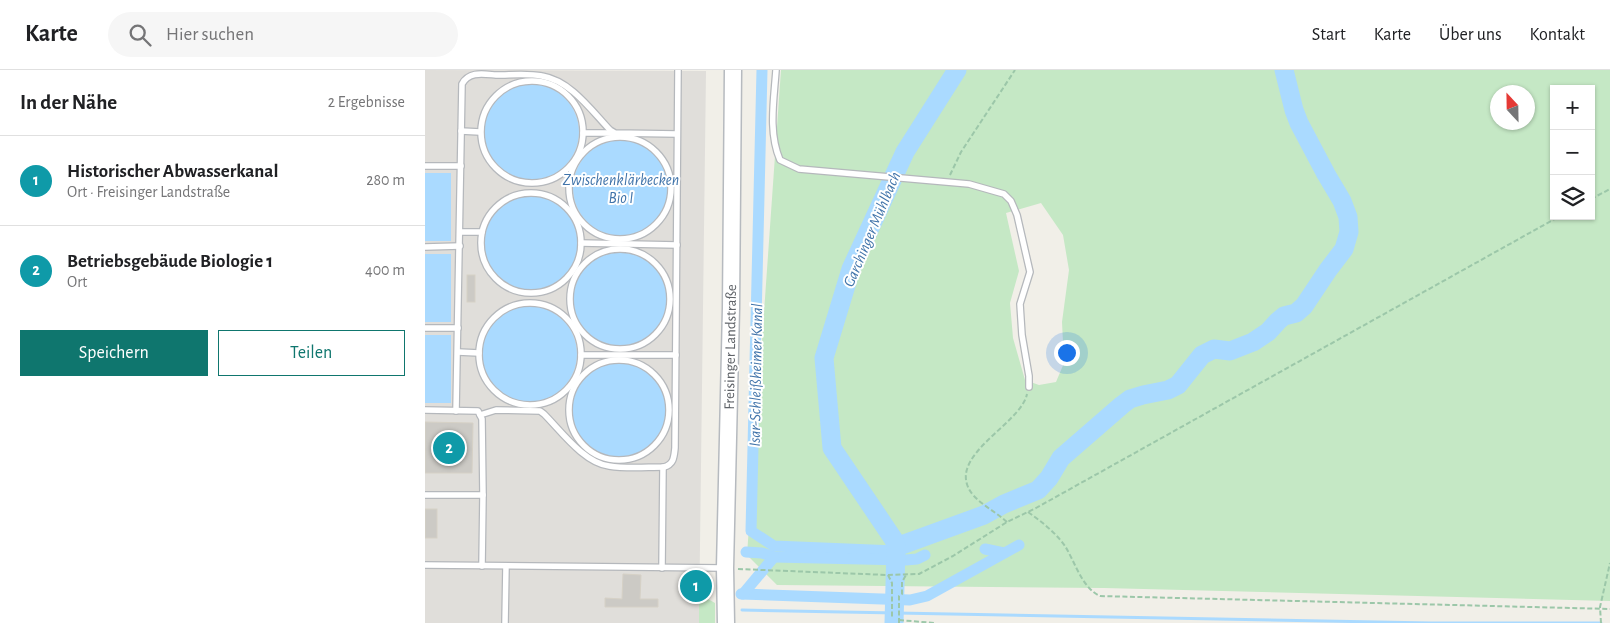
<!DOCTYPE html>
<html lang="de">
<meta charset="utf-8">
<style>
:root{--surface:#fff;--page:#f6f6f6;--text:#202124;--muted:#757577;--line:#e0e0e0;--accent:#0f766e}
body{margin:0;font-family:"Alegreya Sans",sans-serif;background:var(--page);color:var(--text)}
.controls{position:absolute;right:15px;top:15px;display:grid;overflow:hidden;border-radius:0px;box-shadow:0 1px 4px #0004}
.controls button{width:45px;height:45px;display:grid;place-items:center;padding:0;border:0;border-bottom:1px solid var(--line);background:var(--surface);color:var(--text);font:25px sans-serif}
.compass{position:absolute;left:1065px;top:15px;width:45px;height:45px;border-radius:50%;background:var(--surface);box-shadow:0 1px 4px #0004;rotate:338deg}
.you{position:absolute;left:641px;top:282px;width:18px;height:18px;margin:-12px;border:4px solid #fff;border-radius:50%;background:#1a73e8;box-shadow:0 0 0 8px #1a73e833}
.badge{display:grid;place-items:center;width:32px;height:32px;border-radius:50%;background:var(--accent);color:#fff;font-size:16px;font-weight:700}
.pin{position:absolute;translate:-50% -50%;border:2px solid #fff;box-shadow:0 1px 5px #0006}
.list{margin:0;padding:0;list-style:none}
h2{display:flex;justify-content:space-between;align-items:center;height:65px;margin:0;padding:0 20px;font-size:21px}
h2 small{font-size:16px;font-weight:400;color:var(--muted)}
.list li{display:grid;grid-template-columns:32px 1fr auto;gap:15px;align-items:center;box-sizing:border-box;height:90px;padding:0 20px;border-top:1px solid var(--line)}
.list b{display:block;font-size:19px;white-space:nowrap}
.list p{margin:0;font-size:16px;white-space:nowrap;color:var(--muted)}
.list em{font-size:16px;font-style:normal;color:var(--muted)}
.actions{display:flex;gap:10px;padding:15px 20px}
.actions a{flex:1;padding:11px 0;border:1px solid var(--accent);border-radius:0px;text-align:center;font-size:18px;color:var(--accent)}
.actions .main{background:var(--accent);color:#fff}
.icon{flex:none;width:28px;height:28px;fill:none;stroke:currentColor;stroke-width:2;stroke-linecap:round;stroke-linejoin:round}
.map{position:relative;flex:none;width:1185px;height:553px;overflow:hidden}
header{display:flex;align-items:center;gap:30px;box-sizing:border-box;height:70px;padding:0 25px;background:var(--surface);border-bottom:1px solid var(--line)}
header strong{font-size:24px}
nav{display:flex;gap:28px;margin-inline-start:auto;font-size:18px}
.search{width:350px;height:45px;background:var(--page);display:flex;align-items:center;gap:12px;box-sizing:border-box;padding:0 18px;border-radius:28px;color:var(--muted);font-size:19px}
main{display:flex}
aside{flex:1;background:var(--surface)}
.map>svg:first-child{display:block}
.industrial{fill:#e0deda}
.green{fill:#c5e8c5;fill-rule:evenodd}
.water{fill:#aadaff}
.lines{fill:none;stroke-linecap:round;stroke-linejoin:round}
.stream{stroke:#aadaff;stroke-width:3}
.canal{stroke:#aadaff;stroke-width:11}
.river{stroke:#aadaff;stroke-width:19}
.building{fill:#cccac5;stroke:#d6d1c6}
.lane-casing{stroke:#b5b8bc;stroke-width:8}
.secondary-casing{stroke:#b6babf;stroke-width:19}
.path{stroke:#9cc7a9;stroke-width:2;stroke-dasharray:5 2.5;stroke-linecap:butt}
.lane{stroke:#fff;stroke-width:5.5}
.secondary{stroke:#fff;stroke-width:16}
.labels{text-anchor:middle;stroke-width:4;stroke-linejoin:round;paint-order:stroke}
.street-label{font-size:15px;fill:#5f6368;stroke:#fff}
.water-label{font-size:16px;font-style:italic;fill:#4174aa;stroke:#fff}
</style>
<header>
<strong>Karte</strong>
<div class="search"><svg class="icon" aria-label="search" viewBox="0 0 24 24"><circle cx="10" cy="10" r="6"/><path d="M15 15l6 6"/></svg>Hier suchen</div>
<nav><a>Start</a><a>Karte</a><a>Über uns</a><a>Kontakt</a></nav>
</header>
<main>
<aside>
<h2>In der Nähe<small>2 Ergebnisse</small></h2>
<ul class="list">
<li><span class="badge" style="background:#0f9aa8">1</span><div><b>Historischer Abwasserkanal</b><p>Ort · Freisinger Landstraße</p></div><em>280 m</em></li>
<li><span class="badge" style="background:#0f9aa8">2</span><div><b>Betriebsgebäude Biologie 1</b><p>Ort</p></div><em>400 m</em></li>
</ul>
<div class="actions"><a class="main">Speichern</a><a>Teilen</a></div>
</aside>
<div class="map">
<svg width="1185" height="553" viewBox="0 0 1185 553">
<rect width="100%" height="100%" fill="#f1efe8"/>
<polygon class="industrial" points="0,0 281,1 274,553 0,553"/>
<g class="green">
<path d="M356,0H1185V531L679,518L352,515L322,485ZM1129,19H1166V146H1129ZM1072,22H1102V52H1072ZM616,133L638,165L644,200L637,252L639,293L631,312L614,315L600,310L588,268L585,233L594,201L581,143Z"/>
<polygon points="274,524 290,533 290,553 274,553"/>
</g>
<g class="water">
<circle cx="106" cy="62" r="48"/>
<circle cx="196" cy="118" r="48"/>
<rect x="0" y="103" width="26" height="68"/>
<circle cx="105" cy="173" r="48"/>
<circle cx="195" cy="229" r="48"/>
<rect x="0" y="184" width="26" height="68"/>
<circle cx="104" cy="284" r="48"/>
<rect x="0" y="265" width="26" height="68"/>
<circle cx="194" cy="340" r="48"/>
</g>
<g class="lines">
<g class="stream">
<polyline points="471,498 477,495 481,490"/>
<polyline points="470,521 474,524 477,530"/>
<polyline points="317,540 1006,553 1176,553"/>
</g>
<g class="canal">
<polyline points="337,0 326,461 349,476 471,481"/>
<polyline points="560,479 579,483"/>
<polyline points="321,482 337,483 349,487 481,490 492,489 500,485"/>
<polyline points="316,524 485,530 502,526 594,475"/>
<polyline points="318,524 349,487"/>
</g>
<g class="river">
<polyline points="471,477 559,445 579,434 613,420 624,408 636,388 697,335 705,329 718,325 743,320 753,315 777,285 789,279 805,281 828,272 843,262 853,251 859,246 871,243 879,236 903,200 919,179 924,162 923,147 917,131 901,104 874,53 869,40 859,0"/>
<polyline points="469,553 471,477 469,470 407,378 399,288 426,199 480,82 532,0"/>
</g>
</g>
<g class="building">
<rect x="42" y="205" width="8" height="27"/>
<polygon points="0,352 48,353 47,403 0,403"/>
<rect x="0" y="439" width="12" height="29"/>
<polygon points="198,504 216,505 215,529 233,529 233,537 180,537 180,528 197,529"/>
</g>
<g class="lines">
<g class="lane-casing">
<g id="lane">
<path d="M351,0C349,30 343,62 355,90L374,99L544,114L579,124L586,131L592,145L605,202L595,234L597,265L604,306V317"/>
<circle cx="107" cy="62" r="51"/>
<polyline points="36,61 55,62"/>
<polyline points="158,63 188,63"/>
<circle cx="195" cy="118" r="51"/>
<polyline points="0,96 36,96"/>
<circle cx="106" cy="173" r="50"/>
<polyline points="35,162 57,162"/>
<polyline points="156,173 252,175"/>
<polyline points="0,177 35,176"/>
<circle cx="195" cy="229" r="50"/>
<circle cx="105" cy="284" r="51"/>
<polyline points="0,258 33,258"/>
<polyline points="33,282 54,283"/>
<polyline points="156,285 251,285"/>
<circle cx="194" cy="340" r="50"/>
<polyline points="0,340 53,341 57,349 58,425"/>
<path d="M31,341L37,14C44,1 58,4 71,5C86,5 103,3 117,6C146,11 166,40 185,60L190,63L252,64"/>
<path d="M55,345L71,340L115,341L119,344C136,361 159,393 184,396C202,399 221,397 239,397C249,394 249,387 250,378L253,0"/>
<polyline points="0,425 58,425 57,496"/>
<polyline points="0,495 298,498"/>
<polyline points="237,498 238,397"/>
<polyline points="80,553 81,496"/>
</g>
</g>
<g class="secondary-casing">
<polyline id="secondary" points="301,553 300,498 306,238 308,0"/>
</g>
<g class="path">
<polyline points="525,105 536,82 590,0"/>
<polyline points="1166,129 1185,119"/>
<path d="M603,442C617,452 630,462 640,476C650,492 657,518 675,526L1185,539"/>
<path d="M582,452C571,442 558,436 548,425C517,387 596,355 602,324"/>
<polyline points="313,499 463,505 494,504 528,486 582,452 611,438 1135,146"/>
<polyline points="463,505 467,513 467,549"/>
<polyline points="474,550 509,553"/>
<polyline points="474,553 474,526 477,524 477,512 481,505"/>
<polyline points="1176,553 1175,537 1185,493"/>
</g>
<use href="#lane" class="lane"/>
<use href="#secondary" class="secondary"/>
</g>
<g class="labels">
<g class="street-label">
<text transform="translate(305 277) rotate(-89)" y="5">Freisinger Landstraße</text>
</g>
<g class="water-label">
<text x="196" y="115">Zwischenklärbecken<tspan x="196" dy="18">Bio I</tspan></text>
<text transform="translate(446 159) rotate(-67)" y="6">Garchinger Mühlbach</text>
<text transform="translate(330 305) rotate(-89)" y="6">Isar-Schleißheimer Kanal</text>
</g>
</g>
</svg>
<div class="controls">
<button>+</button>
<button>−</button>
<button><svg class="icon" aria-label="layers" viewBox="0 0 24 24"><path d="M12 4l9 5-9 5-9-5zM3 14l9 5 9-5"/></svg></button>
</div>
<svg class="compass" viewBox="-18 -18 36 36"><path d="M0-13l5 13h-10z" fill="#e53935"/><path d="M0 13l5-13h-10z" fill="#757577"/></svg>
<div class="you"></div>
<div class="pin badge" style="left:271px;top:516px;background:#0f9aa8">1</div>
<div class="pin badge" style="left:24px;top:378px;background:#0f9aa8">2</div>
</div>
</main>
